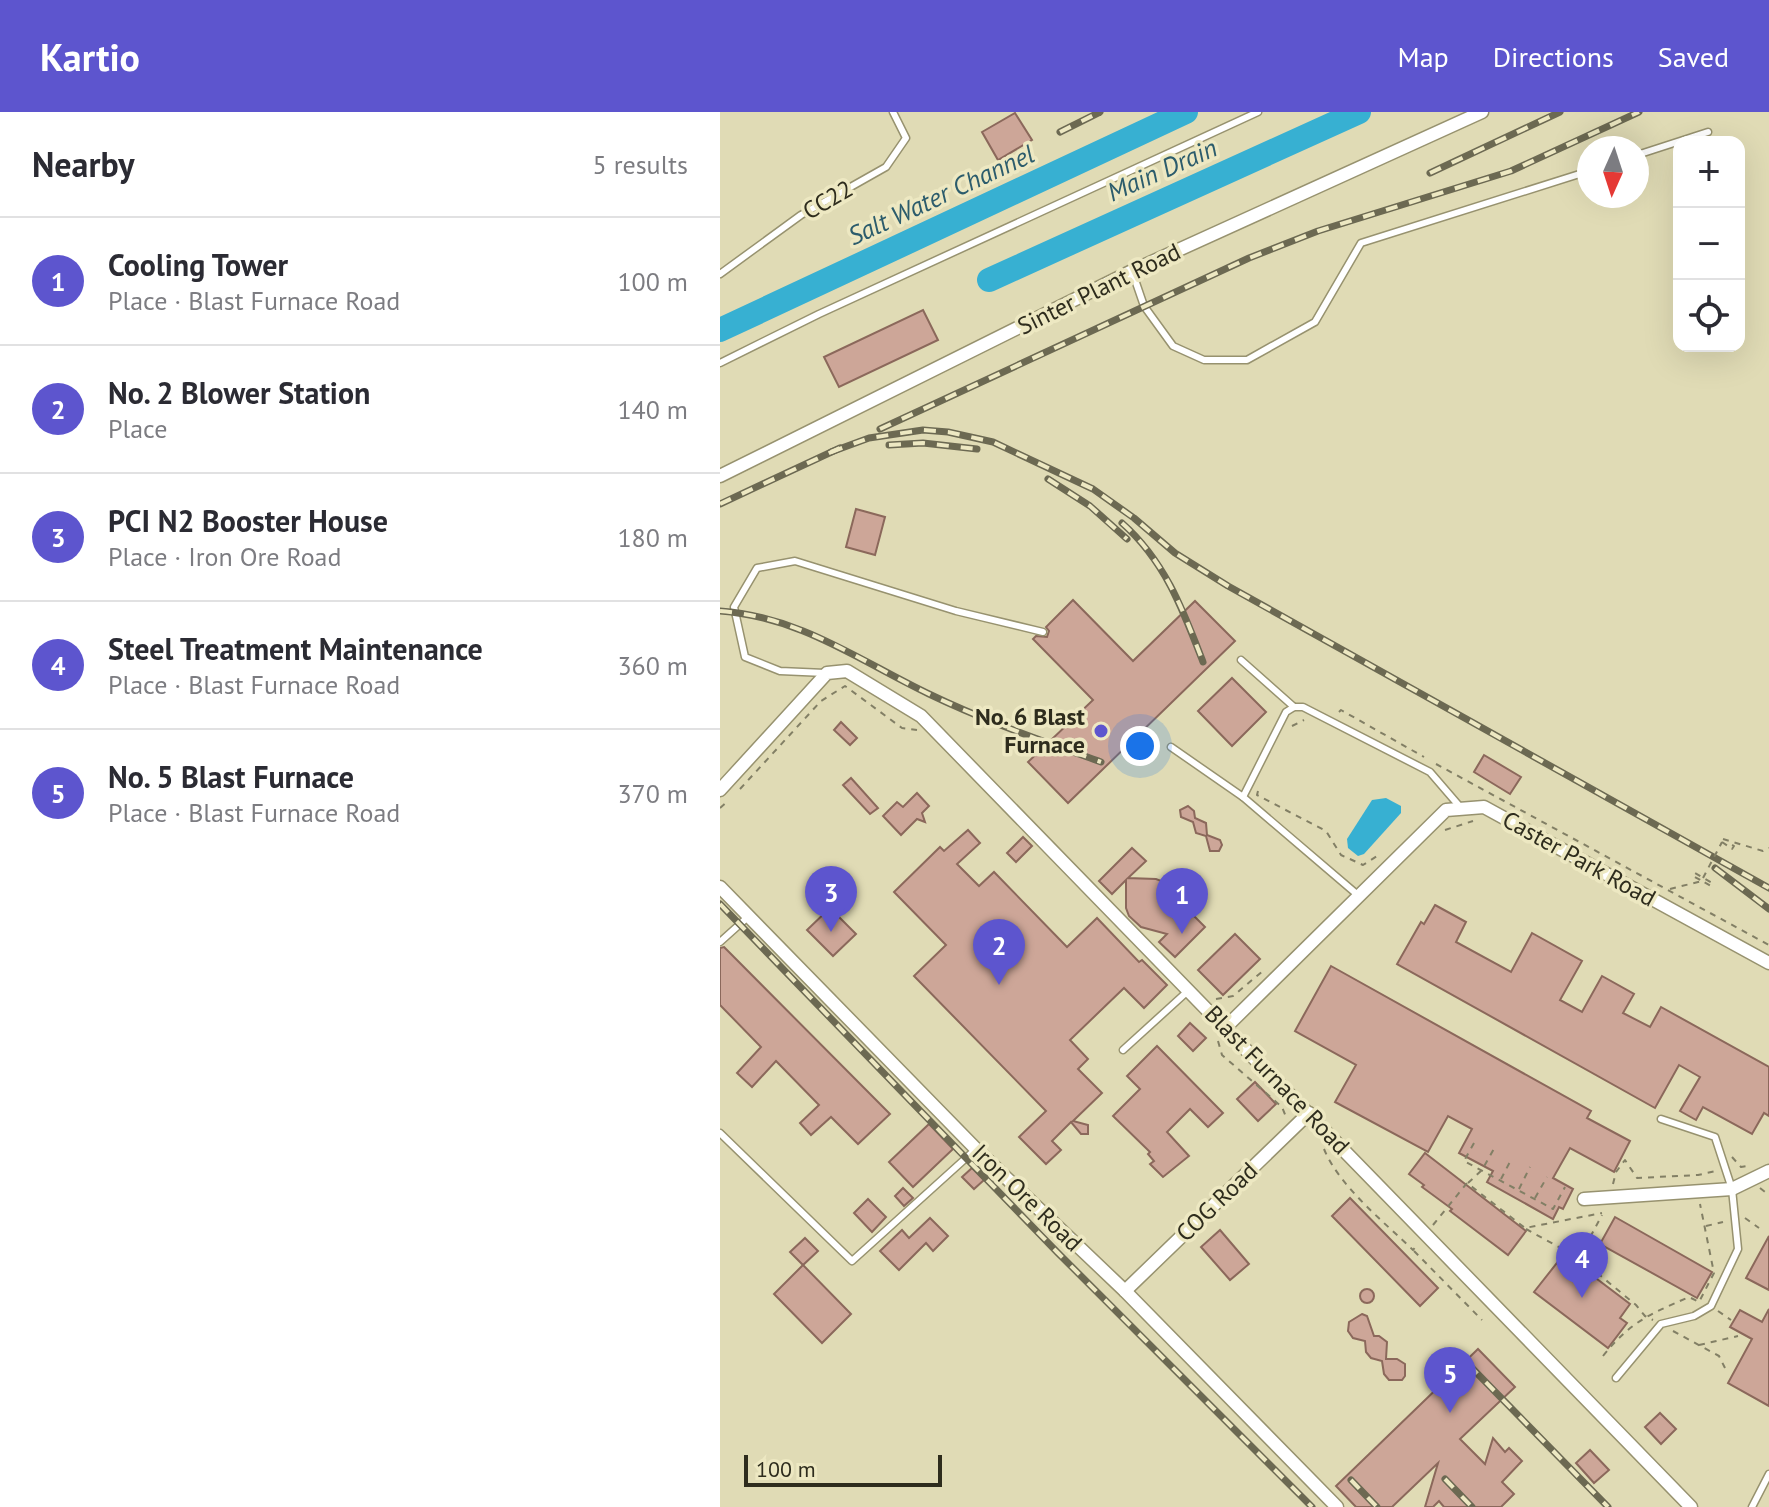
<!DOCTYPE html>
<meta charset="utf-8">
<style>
:root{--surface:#fff;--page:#f2f2f3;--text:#2b2b33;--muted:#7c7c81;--line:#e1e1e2;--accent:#5d55ce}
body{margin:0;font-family:"PT Sans",sans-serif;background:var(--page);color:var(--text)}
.controls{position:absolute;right:24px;top:24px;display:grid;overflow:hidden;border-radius:16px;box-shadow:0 8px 32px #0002}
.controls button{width:72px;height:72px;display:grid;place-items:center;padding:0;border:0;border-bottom:2px solid var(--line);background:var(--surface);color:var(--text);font:40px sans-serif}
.compass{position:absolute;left:857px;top:24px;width:72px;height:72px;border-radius:50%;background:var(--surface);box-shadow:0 8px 32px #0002;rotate:183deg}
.scale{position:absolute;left:24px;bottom:20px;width:198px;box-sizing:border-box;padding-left:8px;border:4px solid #2e2c1d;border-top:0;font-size:22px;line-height:28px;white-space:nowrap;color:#2e2c1d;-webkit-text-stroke:6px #ede8c2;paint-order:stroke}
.you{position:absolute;left:420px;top:634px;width:28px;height:28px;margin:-20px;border:6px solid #fff;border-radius:50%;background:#1a73e8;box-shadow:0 0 0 12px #1a73e833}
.badge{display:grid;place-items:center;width:52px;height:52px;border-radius:50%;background:var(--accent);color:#fff;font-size:26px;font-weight:700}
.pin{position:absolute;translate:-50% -66px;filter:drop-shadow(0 2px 4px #0008)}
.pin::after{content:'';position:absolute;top:42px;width:28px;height:24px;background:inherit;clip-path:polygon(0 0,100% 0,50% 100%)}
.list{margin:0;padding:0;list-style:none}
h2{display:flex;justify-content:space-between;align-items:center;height:104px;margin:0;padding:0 32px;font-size:34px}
h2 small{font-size:26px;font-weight:400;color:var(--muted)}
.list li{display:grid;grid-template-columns:52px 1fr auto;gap:24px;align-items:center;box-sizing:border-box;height:128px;padding:0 32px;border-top:2px solid var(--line)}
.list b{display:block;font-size:30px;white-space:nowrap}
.list p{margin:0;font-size:26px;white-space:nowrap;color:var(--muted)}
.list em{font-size:26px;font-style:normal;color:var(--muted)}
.icon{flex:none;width:44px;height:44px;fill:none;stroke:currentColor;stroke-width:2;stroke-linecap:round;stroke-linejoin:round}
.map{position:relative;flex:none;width:1049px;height:1395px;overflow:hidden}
header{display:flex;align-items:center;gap:48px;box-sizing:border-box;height:112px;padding:0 40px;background:var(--accent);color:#fff}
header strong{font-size:38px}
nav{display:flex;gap:44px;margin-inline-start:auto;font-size:28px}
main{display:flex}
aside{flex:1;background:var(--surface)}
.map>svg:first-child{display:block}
.water{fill:#37b0d2}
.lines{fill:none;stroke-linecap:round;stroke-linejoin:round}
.river{stroke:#37b0d2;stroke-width:24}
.building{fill:#cda698;stroke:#8b685b;stroke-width:2}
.lane-casing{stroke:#97926f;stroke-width:9}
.street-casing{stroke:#97926f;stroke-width:15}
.path{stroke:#827f65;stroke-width:2;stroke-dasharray:6 6;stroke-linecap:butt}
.lane{stroke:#fff;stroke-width:6}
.street{stroke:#fff;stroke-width:12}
.rail-casing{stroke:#6c6952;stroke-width:7}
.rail{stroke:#ede8c2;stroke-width:4;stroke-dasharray:12;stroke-linecap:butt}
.path-bridge{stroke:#827f65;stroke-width:2;stroke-dasharray:6 6;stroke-linecap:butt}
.poi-dot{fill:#5d55ce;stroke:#ede8c2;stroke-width:3}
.labels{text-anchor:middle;stroke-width:7;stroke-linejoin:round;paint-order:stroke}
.street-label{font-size:24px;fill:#2e2c1d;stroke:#ede8c2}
.poi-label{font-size:24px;font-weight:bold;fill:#2e2c1d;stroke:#ede8c2;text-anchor:end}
.water-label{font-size:26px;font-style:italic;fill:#2c5c6c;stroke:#ede8c2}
</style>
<header>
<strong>Kartio</strong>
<nav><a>Map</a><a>Directions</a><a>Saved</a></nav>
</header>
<main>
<aside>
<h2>Nearby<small>5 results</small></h2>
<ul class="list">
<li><span class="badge">1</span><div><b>Cooling Tower</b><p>Place · Blast Furnace Road</p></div><em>100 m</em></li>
<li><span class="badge">2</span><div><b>No. 2 Blower Station</b><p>Place</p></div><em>140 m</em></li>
<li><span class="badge">3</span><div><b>PCI N2 Booster House</b><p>Place · Iron Ore Road</p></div><em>180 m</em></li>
<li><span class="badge">4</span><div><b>Steel Treatment Maintenance</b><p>Place · Blast Furnace Road</p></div><em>360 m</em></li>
<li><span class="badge">5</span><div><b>No. 5 Blast Furnace</b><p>Place · Blast Furnace Road</p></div><em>370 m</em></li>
</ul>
</aside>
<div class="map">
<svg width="1049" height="1395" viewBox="0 0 1049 1395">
<rect width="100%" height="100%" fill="#e0dbb5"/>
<polygon class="water" points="666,686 681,694 681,701 644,742 638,744 628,736 627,727 652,688"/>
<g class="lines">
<g class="river">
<polyline points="269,168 639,0"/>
<polyline points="0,218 466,0"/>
</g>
</g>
<g class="building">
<polygon points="295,1 312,28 278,48 262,20"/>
<polygon points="203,198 218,228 119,275 104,245"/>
<polygon points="136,397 165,405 155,443 126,435"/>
<polygon points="353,488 413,549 475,489 515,529 348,691 308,650 373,588 313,527 316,524 327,525 329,519 326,515"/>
<polygon points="512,566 546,600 512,634 478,599"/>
<polygon points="121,610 137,626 130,633 114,618"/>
<polygon points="764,643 801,665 790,682 754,660"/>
<polygon points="131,666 158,696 150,702 123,673"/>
<polygon points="197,681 209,694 202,701 205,710 197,707 181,723 163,704 177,690 183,695"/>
<polygon points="468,694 474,699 475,706 486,711 487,723 500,728 502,733 499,739 490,739 486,724 476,721 473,710 461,705 460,698"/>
<polygon points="248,718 260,731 237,752 259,774 274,760 347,835 377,806 419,850 422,848 447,873 424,896 404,876 350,928 368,947 358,957 382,981 353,1009 368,1013 368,1022 361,1022 351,1010 332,1029 341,1038 326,1052 299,1025 326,999 194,864 226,833 174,780 220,735 224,739"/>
<polygon points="303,725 312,734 296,750 287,741"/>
<polygon points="412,736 426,749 408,766 436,767 444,770 455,782 460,808 469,799 485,815 455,845 439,830 447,822 421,815 409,804 406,796 406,768 392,782 379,769"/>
<polygon points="715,793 746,810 736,830 791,860 812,821 862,849 840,888 862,900 882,864 914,882 903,901 930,915 941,895 1049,955 1049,1004 1044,1001 1032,1022 983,995 976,1008 960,999 980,965 959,953 935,996 677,852 701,810 704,812"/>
<polygon points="110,796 136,822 113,844 87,818"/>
<polygon points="515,822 540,847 503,883 478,858"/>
<polygon points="4,835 170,1002 138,1032 111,1005 91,1023 80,1011 99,993 56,949 32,975 17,961 41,935 0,893 0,836"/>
<polygon points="611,854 871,999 867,1006 910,1029 894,1060 850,1036 833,1066 853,1077 843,1097 839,1095 833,1107 767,1070 773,1059 739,1041 752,1017 728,1004 708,1040 615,990 636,953 575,919"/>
<polygon points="470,911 486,926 473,939 458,924"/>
<polygon points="437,934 503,1001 488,1015 470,997 447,1020 469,1044 443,1065 430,1052 434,1049 428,1042 430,1040 393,1004 420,977 407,964"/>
<polygon points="535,970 556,992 538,1009 517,987"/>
<polygon points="209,1012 233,1037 193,1075 169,1050"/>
<polygon points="705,1041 806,1119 788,1143 730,1099 732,1097 702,1075 704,1073 689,1062"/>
<polygon points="252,1056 264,1068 254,1077 242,1065"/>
<polygon points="183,1076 193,1086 184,1094 175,1084"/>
<polygon points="630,1086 718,1176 700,1194 612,1104"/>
<polygon points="148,1087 166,1105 152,1120 134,1101"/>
<polygon points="895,1105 992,1160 977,1186 880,1132"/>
<polygon points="210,1106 228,1124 213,1139 206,1131 179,1158 160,1139 182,1118 189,1126"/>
<polygon points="500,1118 529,1152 510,1168 481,1135"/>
<polygon points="1049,1124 1049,1178 1026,1166"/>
<polygon points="85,1126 98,1139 83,1153 70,1140"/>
<polygon points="844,1142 910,1192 900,1206 907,1211 888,1236 814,1180"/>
<polygon points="83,1153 131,1202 102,1231 54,1182"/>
<circle cx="647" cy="1184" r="7"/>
<polygon points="1049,1197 1049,1294 1008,1271 1032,1227 1010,1215 1020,1198 1042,1210"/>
<polygon points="642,1202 647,1204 654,1224 659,1224 667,1230 666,1247 677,1247 685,1252 685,1264 682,1268 669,1268 664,1262 662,1249 651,1246 646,1240 645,1229 633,1226 628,1219 629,1210"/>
<polygon points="758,1237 795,1275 740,1327 765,1352 773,1326 785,1340 789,1336 802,1349 782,1370 794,1382 781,1395 724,1395 719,1389 713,1395 705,1395 718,1351 672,1395 636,1395 616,1374"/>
<polygon points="940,1301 956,1317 941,1332 925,1315"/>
<polygon points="870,1338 889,1358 874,1371 856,1351"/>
</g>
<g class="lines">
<g class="lane-casing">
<g id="lane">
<polyline points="917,43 988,20"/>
<polyline points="412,159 424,194 453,234 484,248 527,248 595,210 641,131 869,59"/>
<polyline points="0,162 81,103 166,55 186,26 173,0"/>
<polyline points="0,251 99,202 538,0"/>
<polyline points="521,548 574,595"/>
<polyline points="105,561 60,559 25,545 14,495 37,456 75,449 236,499 323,520"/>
<polyline points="451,635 523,685"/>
<polyline points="639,784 523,685 566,600 574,595 583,595 710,660 741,696"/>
<polyline points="0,830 29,804"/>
<polyline points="403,938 469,878"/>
<polyline points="0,1021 132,1149 256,1037"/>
<polyline points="896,1266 941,1212 974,1204 991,1194 1018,1137 1012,1077 995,1025 941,1007"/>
<polyline points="1032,1395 1049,1362"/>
</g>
</g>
<g class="street-casing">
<g id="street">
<polyline points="0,364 412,159 762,0"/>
<polyline points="0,678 107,561 127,559 201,604 971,1395"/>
<polyline points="0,775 256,1037 405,1179 617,1395"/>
<polyline points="506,915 726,698 764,695 1049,851"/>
<polyline points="864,1087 1012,1077 1049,1059"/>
<polyline points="405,1179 589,1001"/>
</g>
</g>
<g class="path">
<polyline points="619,600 621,598 704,645"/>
<polyline points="572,614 584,608"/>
<polyline points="716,652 1049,833"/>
<polyline points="20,677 101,589 125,574 182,616 197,618"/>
<polyline points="538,679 537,683 606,719 621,743 643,753 657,744 659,746"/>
<polyline points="0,696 7,690"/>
<polyline points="725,718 753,709"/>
<polyline points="1003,727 1043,739 1049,736"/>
<polyline points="1002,730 1012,737 1014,734 1007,730"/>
<polyline points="950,777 982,769 991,774 992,771 975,761 973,764 982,769"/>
<polyline points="496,887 513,884 544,858"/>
<polyline points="498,929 502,943 562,995 566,1005"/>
<polyline points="754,1031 744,1049 833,1097 845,1075"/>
<path d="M604,1037C619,1074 664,1110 693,1138L697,1133"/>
<polyline points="1012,1045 1021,1055 1028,1054"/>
<polyline points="781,1067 792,1046"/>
<polyline points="748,1071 762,1058 775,1035"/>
<polyline points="893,1072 896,1060 905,1048 917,1066 978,1063 996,1059"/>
<polyline points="1040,1076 1049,1083"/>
<polyline points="799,1077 810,1055"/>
<polyline points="815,1086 827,1065"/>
<polyline points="1025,1106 1039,1116"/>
<polyline points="713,1113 747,1071 805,1116 882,1101"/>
<polyline points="986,1114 1003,1110"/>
<polyline points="806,1117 859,1146 916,1193 925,1204 933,1208"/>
<polyline points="694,1139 762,1208"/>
<polyline points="859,1146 882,1103"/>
<polyline points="998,1199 1011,1208"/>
<polyline points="953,1219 999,1244 1005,1256"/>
<polyline points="979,1233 1018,1224"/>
<path d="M883,1244C910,1210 930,1202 969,1185L979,1190L994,1161L980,1092"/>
</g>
<use href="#lane" class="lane"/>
<use href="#street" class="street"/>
<g class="rail-casing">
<g id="rail">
<polyline points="340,20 380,0"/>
<polyline points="710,61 840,0"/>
<polyline points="160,317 529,146 598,119 791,59 919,0"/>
<polyline points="169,333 203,331 257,337"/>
<polyline points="111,340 149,326 203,318 228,320 273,330 373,377 414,406 455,441 508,474 1049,776"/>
<polyline points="328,367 370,394 407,427"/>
<polyline points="0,392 120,336"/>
<path d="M402,411C445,449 463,498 483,550"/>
<path d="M0,499C81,505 138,548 209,582C265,609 323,629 381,650"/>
<polyline points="995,756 1049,797"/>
<polyline points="0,792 337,1140 592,1395"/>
<polyline points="749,1253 888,1395"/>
<polyline points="725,1367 752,1395"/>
<polyline points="631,1368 657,1395"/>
</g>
</g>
<use href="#rail" class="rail"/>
<polyline class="path-bridge" points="983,766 1002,730"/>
</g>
<circle class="poi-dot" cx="381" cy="619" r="8"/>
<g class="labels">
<g class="street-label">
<text transform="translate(108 88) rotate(-30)" y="8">CC22</text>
<text transform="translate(379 177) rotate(-26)" y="8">Sinter Plant Road</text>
<text transform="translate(859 747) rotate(29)" y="8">Caster Park Road</text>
<text transform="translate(557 968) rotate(46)" y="8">Blast Furnace Road</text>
<text transform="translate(307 1086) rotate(44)" y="8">Iron Ore Road</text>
<text transform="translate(497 1090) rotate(-44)" y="8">COG Road</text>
</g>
<g class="poi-label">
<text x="365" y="613">No. 6 Blast<tspan x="365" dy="28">Furnace</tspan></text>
</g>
<g class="water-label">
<text transform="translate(442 58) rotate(-24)" y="9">Main Drain</text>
<text transform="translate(221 83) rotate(-25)" y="9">Salt Water Channel</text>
</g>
</g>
</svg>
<div class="controls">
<button>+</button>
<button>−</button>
<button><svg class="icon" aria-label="locate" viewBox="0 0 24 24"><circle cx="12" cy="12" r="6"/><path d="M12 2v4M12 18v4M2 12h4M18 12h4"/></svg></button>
</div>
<svg class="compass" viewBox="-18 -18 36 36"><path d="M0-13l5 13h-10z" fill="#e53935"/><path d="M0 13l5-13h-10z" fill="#7c7c81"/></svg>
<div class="scale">100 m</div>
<div class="you"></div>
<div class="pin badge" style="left:462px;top:822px">1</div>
<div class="pin badge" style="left:279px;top:873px">2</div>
<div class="pin badge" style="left:111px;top:820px">3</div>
<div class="pin badge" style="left:862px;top:1186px">4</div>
<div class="pin badge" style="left:730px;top:1301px">5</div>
</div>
</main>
